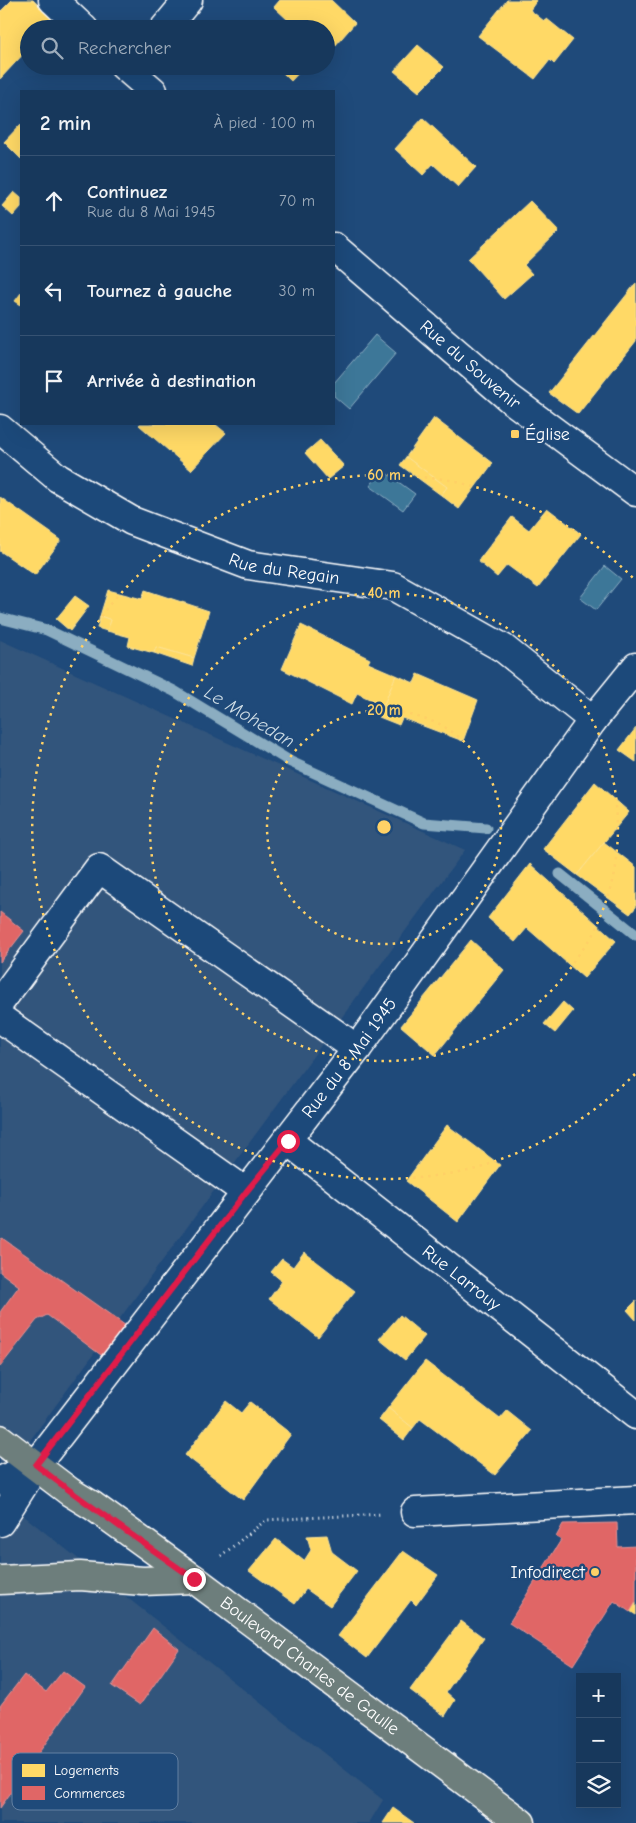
<!DOCTYPE html>
<html lang="fr">
<meta charset="utf-8">
<style>
:root{--surface:#17385c;--page:#203f62;--text:#f1f3f6;--muted:#9eacbb;--line:#365272}
body{margin:0;font-family:"Comic Neue",sans-serif;background:var(--page);color:var(--text)}
.controls{position:absolute;right:15px;bottom:15px;display:grid;overflow:hidden;border-radius:0px;box-shadow:0 5px 20px #0002}
.controls button{width:45px;height:45px;display:grid;place-items:center;padding:0;border:0;border-bottom:1px solid var(--line);background:var(--surface);color:var(--text);font:25px sans-serif}
.stop{position:absolute;width:15px;height:15px;margin:-11px;border:4px solid #e11d48;border-radius:50%;background:#fff}
.stop.end{background:#e11d48;border-color:#fff;box-shadow:0 1px 5px #0008}
.list{margin:0;padding:0;list-style:none}
h2{display:flex;justify-content:space-between;align-items:center;height:65px;margin:0;padding:0 20px;font-size:21px}
h2 small{font-size:16px;font-weight:400;color:var(--muted)}
.list li{display:grid;grid-template-columns:32px 1fr auto;gap:15px;align-items:center;box-sizing:border-box;height:90px;padding:0 20px;border-top:1px solid var(--line)}
.list b{display:block;font-size:19px;white-space:nowrap}
.list p{margin:0;font-size:16px;white-space:nowrap;color:var(--muted)}
.list em{font-size:16px;font-style:normal;color:var(--muted)}
.icon{flex:none;width:28px;height:28px;fill:none;stroke:currentColor;stroke-width:2;stroke-linecap:round;stroke-linejoin:round}
.map{position:relative;flex:none;width:636px;height:1823px;overflow:hidden}
.search{position:absolute;background:var(--surface);box-shadow:0 5px 20px #0002;left:20px;top:20px;width:315px;height:55px;display:flex;align-items:center;gap:12px;box-sizing:border-box;padding:0 18px;border-radius:28px;color:var(--muted);font-size:19px}
.panel{position:absolute;background:var(--surface);box-shadow:0 5px 20px #0002;left:20px;top:90px;width:315px;height:335px;border-radius:0px}
.map>svg:first-child{display:block}
.built{fill:#33557c}
.water{fill:#3e7798;stroke:#8badc1}
.homes{fill:#ffd966;stroke:#ffe494}
.shops{fill:#e06666;stroke:#e99494}
.lines{fill:none;stroke-linecap:round;stroke-linejoin:round}
.stream{stroke:#8badc1;stroke-width:11}
.minor-casing{stroke:#fff;stroke-width:31}
.major-casing{stroke:#fff;stroke-width:31}
.path{stroke:#fff;stroke-width:3;stroke-dasharray:1 4;stroke-linecap:butt}
.minor{stroke:#1f4a7a;stroke-width:28}
.major{stroke:#6d7e7c;stroke-width:28}
.route{stroke:#e11d48;stroke-width:6}
.ring{fill:none;stroke:#ffd166;stroke-width:2.5;stroke-dasharray:2.5 5}
.poi-dot{fill:#ffd166;stroke:#1f4a7a;stroke-width:2}
.labels{text-anchor:middle;stroke-width:5;stroke-linejoin:round;paint-order:stroke}
.street-label{font-size:18px;fill:#fff;stroke:#1f4a7a}
.poi-label{font-size:18px;fill:#fff;stroke:#1f4a7a;text-anchor:start}
.water-label{font-size:19px;font-style:italic;fill:#cfdde5;stroke:#1f4a7a}
.key{fill:#1f4a7a;stroke:#6280a2;stroke-width:1}
.key-label{font-size:14px;fill:#fff}
.centre{fill:#ffd166;stroke:#1f4a7a;stroke-width:2.5}
.ring-label{font-size:15px;text-anchor:middle;font-weight:bold;fill:#ffd166;stroke:#1f4a7a;stroke-width:5;stroke-linejoin:round;paint-order:stroke}
</style>
<div class="map">
<svg width="636" height="1823" viewBox="0 0 636 1823">
<rect width="100%" height="100%" fill="#1f4a7a"/>
<filter id="ink" filterUnits="userSpaceOnUse"><feTurbulence type="fractalNoise" baseFrequency=".02" numOctaves="2"/><feDisplacementMap in="SourceGraphic" scale="10" xChannelSelector="R" yChannelSelector="G"/><feConvolveMatrix kernelMatrix="1 2 1 2 8 2 1 2 1" color-interpolation-filters="sRGB"/></filter>
<g filter="url(#ink)">
<g class="built">
<polygon points="0,640 465,850 0,1481"/>
<polygon points="0,1497 383,1800 369,1823 0,1823"/>
</g>
<g class="water">
<polygon points="375,335 396,353 349,409 334,396 334,383"/>
<polygon points="382,470 415,494 403,510 370,486"/>
<polygon points="605,566 621,579 596,610 580,598"/>
</g>
<g class="homes">
<polygon points="12,0 33,0 55,21 47,29 29,29 29,48 0,79 0,12"/>
<polygon points="280,0 331,0 355,23 327,55 326,29 282,29 289,21 274,7"/>
<polygon points="507,0 537,0 530,10 544,21 547,19 573,40 554,64 550,60 535,79 478,36"/>
<polygon points="418,45 444,67 419,92 394,71"/>
<polygon points="276,66 305,66 291,81"/>
<polygon points="423,118 476,167 458,187 433,164 423,175 395,149"/>
<polygon points="21,124 21,159 4,142"/>
<polygon points="14,192 21,198 21,207 13,216 2,206"/>
<polygon points="530,201 559,231 524,265 532,274 504,299 468,259"/>
<polygon points="636,283 636,341 578,414 549,393"/>
<polygon points="21,293 21,305 15,301"/>
<polygon points="434,418 493,463 459,509 441,495 447,487 406,457"/>
<polygon points="140,424 215,424 226,433 191,470 139,425"/>
<polygon points="320,440 344,466 328,479 305,453"/>
<polygon points="406,457 447,487 441,495 400,465"/>
<polygon points="0,497 61,540 35,575 0,551"/>
<polygon points="547,508 581,534 538,588 507,565 497,577 478,561 512,517 529,530"/>
<polygon points="108,590 142,599 145,590 209,611 194,658 156,647 154,653 128,646 130,637 107,631 111,620 100,616"/>
<polygon points="75,596 89,606 70,631 56,619"/>
<polygon points="100,616 111,620 107,631 97,628"/>
<polygon points="301,625 370,659 368,663 396,675 384,706 357,693 352,704 282,669"/>
<polygon points="156,647 194,658 192,666 154,653"/>
<polygon points="418,674 478,700 463,741 402,718 399,725 379,717 396,675 414,683"/>
<polygon points="636,728 636,762 619,750"/>
<polygon points="595,782 629,812 577,875 543,849"/>
<polygon points="604,842 636,867 636,907 630,914 577,875"/>
<polygon points="530,864 616,941 584,978 527,928 515,942 488,918"/>
<polygon points="471,940 504,970 435,1055 401,1026"/>
<polygon points="563,1002 573,1011 555,1033 544,1024"/>
<polygon points="447,1125 500,1165 458,1222 406,1181"/>
<polygon points="304,1252 355,1291 318,1337 269,1299 282,1281 271,1272 282,1259 293,1267"/>
<polygon points="636,1301 636,1320 627,1310"/>
<polygon points="400,1315 425,1336 405,1360 379,1339"/>
<polygon points="425,1361 500,1419 507,1411 532,1431 495,1475 420,1419 413,1428 388,1408"/>
<polygon points="226,1401 241,1413 250,1402 291,1434 243,1500 185,1455"/>
<polygon points="388,1408 413,1428 404,1440 379,1420"/>
<polygon points="327,1535 332,1552 357,1571 330,1606 306,1589 295,1604 249,1571 276,1539 304,1561 311,1550 307,1536"/>
<polygon points="403,1551 438,1575 416,1605 411,1600 367,1658 338,1636"/>
<polygon points="636,1602 636,1615 630,1611"/>
<polygon points="461,1621 484,1638 446,1692 455,1700 445,1716 410,1690"/>
<polygon points="393,1808 414,1823 383,1823"/>
</g>
<g class="shops">
<polygon points="0,912 24,931 0,962"/>
<polygon points="2,1238 129,1328 105,1358 47,1315 37,1320 0,1367 0,1312 19,1286 0,1272 0,1241"/>
<polygon points="617,1523 618,1547 636,1546 636,1602 630,1612 614,1601 573,1665 509,1623 561,1540 556,1537 563,1524"/>
<polygon points="153,1628 179,1649 140,1705 112,1686"/>
<polygon points="63,1671 85,1687 0,1808 0,1706 24,1675 46,1692"/>
</g>
<g class="lines">
<g class="stream">
<polyline points="0,618 47,630 174,691 291,762 424,823 486,828"/>
<polyline points="560,874 636,935"/>
</g>
<g class="minor-casing">
<g id="minor">
<polyline points="53,0 84,29"/>
<polyline points="164,29 188,0"/>
<polyline points="124,66 153,91"/>
<path id="s1" d="M334,247L509,398L636,492"/>
<path id="s2" d="M0,429L58,478L132,521L248,565L393,586L503,648L593,720"/>
<polyline points="0,1002 99,868 357,1049"/>
<polyline points="0,1018 246,1192"/>
<path id="s3" d="M288,1141L636,1415"/>
<polyline points="0,1481 36,1465"/>
<polyline points="415,1512 636,1500"/>
<path id="s4" d="M0,1522L36,1465L357,1049L593,720L636,667"/>
</g>
</g>
<g class="major-casing">
<g id="major">
<path id="s5" d="M0,1439L70,1492L93,1506L194,1579L521,1823"/>
<polyline points="0,1580 80,1576 143,1581 194,1579"/>
</g>
</g>
<polyline class="path" points="221,1556 266,1520 382,1514"/>
<use href="#minor" class="minor"/>
<use href="#major" class="major"/>
</g>
</g>
<g class="lines" filter="url(#ink)">
<path class="route" d="M194,1579C141,1541 87,1505 36,1465L246,1192L288,1141"/>
</g>
<g class="ring">
<circle cx="384" cy="827" r="117"/>
<circle cx="384" cy="827" r="234"/>
<path d="M635 1074A352 352 0 1 1 635 580"/>
</g>
<g class="poi-dot">
<rect x="510" y="429" width="10" height="10" rx="2.5"/>
<circle cx="595" cy="1572" r="5"/>
</g>
<g class="labels">
<g class="street-label">
<text dy="6" stroke="none"><textPath href="#s1" startOffset="180">Rue du Souvenir</textPath></text>
<text dy="6" stroke="none"><textPath href="#s2" startOffset="322">Rue du Regain</textPath></text>
<text dy="6" stroke="none"><textPath href="#s4" startOffset="581">Rue du 8 Mai 1945</textPath></text>
<text dy="6" stroke="none"><textPath href="#s3" startOffset="221">Rue Larrouy</textPath></text>
<text dy="6" stroke="none"><textPath href="#s5" startOffset="384">Boulevard Charles de Gaulle</textPath></text>
</g>
<g class="poi-label">
<text x="525" y="440">Église</text>
<text x="585" y="1578" text-anchor="end">Infodirect</text>
</g>
<g class="water-label">
<text transform="translate(250 716) rotate(31)" y="7">Le Mohedan</text>
</g>
</g>
<rect x="12" y="1753" width="166" height="57" rx="8" class="key"/>
<rect x="22" y="1764" width="23" height="13" fill="#ffd966"/>
<rect x="22" y="1786" width="23" height="14" fill="#e06666"/>
<g class="key-label">
<text x="54" y="1775">Logements</text>
<text x="54" y="1798">Commerces</text>
</g>
<circle cx="384" cy="827" r="8" class="centre"/>
<g class="ring-label">
<text x="384" y="480">60 m</text>
<text x="384" y="598">40 m</text>
<text x="384" y="715">20 m</text>
</g>
</svg>
<div class="controls">
<button>+</button>
<button>−</button>
<button><svg class="icon" aria-label="layers" viewBox="0 0 24 24"><path d="M12 4l9 5-9 5-9-5zM3 14l9 5 9-5"/></svg></button>
</div>
<div class="stop" style="left:288px;top:1141px"></div>
<div class="stop end" style="left:194px;top:1579px"></div>
<div class="search"><svg class="icon" aria-label="search" viewBox="0 0 24 24"><circle cx="10" cy="10" r="6"/><path d="M15 15l6 6"/></svg>Rechercher</div>
<section class="panel">
<h2>2 min<small>À pied · 100 m</small></h2>
<ul class="list">
<li><svg class="icon" aria-label="ahead" viewBox="0 0 24 24"><path d="M12 20V5M6 11l6-6 6 6"/></svg><div><b>Continuez</b><p>Rue du 8 Mai 1945</p></div><em>70 m</em></li>
<li><svg class="icon" aria-label="left" viewBox="0 0 24 24"><path d="M17 20v-9H6M10 6l-5 5 5 5"/></svg><div><b>Tournez à gauche</b></div><em>30 m</em></li>
<li><svg class="icon" aria-label="arrive" viewBox="0 0 24 24"><path d="M6 21V4h12l-3 4 3 4H6"/></svg><div><b>Arrivée à destination</b></div></li>
</ul>
</section>
</div>
